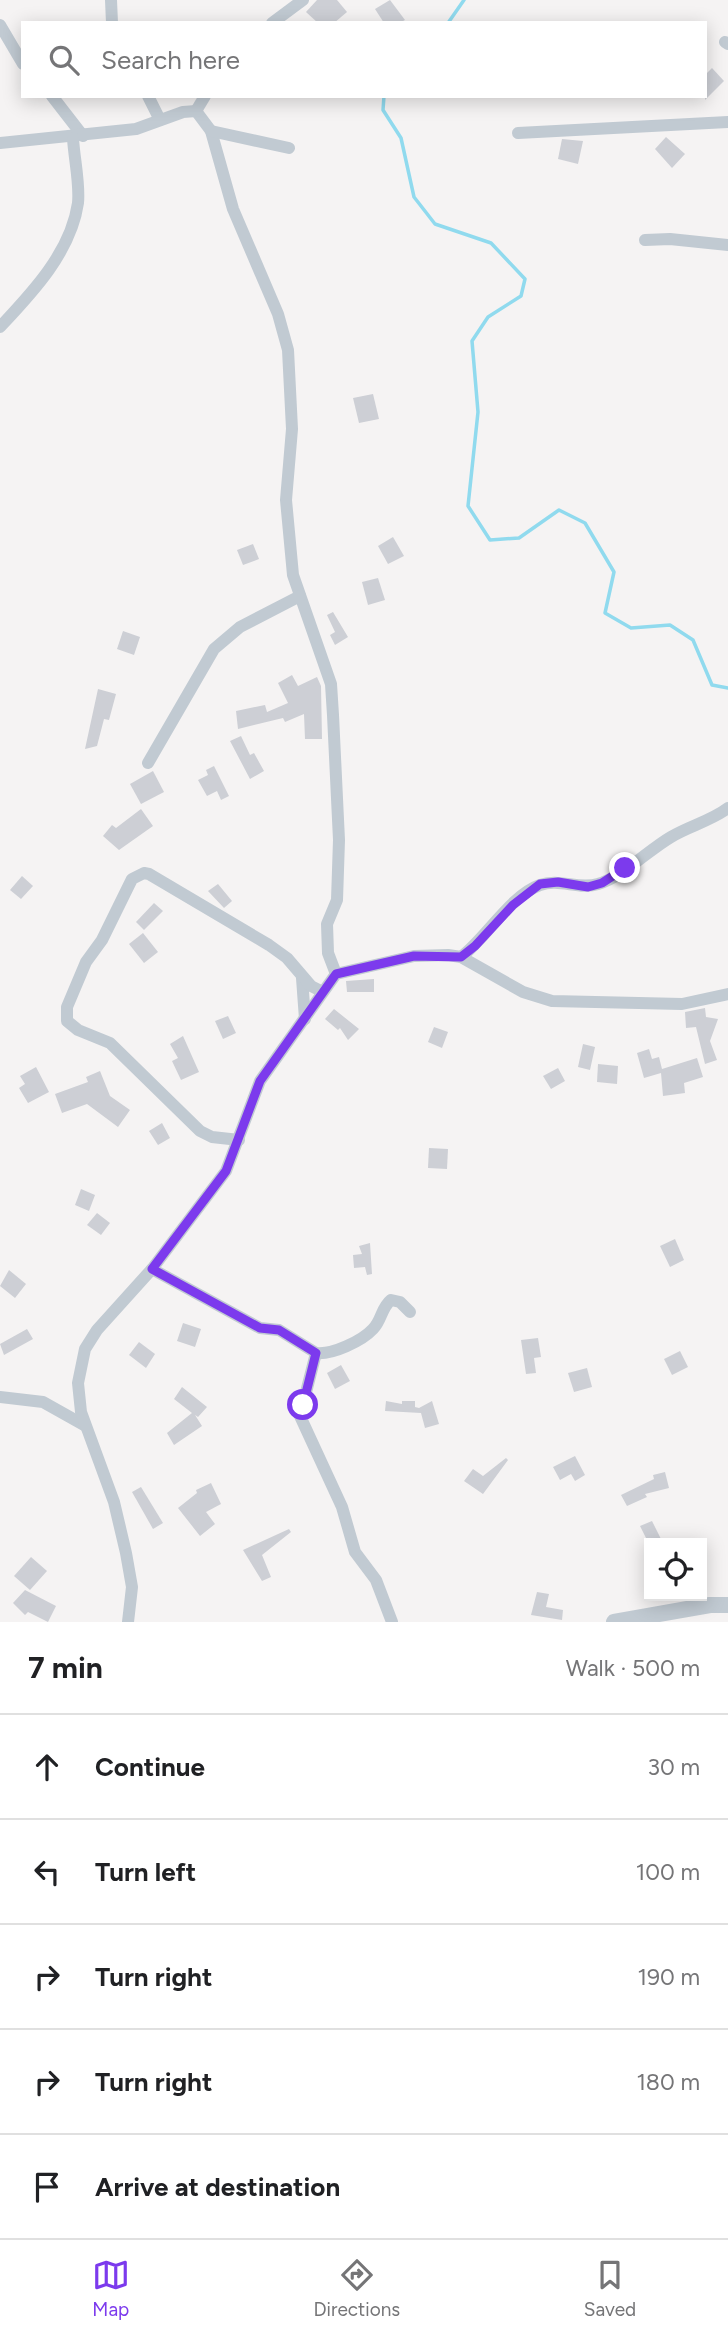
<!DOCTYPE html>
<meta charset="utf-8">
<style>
:root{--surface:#fff;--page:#f6f6f6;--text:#202124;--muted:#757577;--line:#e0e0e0;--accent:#7c3aed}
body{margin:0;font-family:Figtree,sans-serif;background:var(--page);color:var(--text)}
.controls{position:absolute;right:21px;bottom:21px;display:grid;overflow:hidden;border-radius:0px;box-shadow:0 4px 18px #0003}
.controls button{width:63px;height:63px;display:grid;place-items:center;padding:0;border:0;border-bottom:2px solid var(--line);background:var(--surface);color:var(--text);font:35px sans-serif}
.stop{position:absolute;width:21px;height:21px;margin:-16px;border:5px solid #7c3aed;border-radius:50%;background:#fff}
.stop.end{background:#7c3aed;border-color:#fff;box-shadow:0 2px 7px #0008}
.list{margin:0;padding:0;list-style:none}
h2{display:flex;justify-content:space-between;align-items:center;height:91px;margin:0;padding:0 28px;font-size:30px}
h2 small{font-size:23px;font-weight:400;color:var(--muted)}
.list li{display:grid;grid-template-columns:46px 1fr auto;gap:21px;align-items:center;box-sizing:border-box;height:105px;padding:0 28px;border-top:2px solid var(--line)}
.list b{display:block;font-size:26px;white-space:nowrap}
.list em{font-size:23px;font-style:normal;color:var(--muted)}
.icon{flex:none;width:38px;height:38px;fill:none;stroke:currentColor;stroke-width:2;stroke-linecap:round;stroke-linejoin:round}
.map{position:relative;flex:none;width:728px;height:1622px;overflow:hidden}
.search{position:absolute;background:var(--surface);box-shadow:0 4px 18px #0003;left:21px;right:21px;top:21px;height:77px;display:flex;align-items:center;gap:18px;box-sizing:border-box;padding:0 24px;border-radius:0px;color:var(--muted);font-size:26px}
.sheet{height:616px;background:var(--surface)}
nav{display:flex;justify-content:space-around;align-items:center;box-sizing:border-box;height:98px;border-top:2px solid var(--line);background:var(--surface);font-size:19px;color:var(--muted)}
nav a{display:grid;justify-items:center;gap:4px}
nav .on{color:var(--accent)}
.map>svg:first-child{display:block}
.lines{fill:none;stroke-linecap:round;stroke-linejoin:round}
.stream{stroke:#90daee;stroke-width:3.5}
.building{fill:#cdcfd5}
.minor{stroke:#c1cad2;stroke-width:12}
.tertiary{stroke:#c1cad2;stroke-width:16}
.route{stroke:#7c3aed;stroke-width:9}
</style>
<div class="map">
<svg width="728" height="1622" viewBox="0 0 728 1622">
<rect width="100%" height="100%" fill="#f5f3f3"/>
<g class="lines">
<g class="stream">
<polyline points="448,23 464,0"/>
<polyline points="384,96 383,110 401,138 414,197 435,224 491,243 525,279 521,296 488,317 472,341 478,412 468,506 490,540 519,538 559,510 585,523 614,572 605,613 631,628 670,625 693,640 712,685 728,688"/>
</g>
</g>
<g class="building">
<polygon points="317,0 337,0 347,12 334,23 318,23 306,12"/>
<polygon points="390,0 405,20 399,23 384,23 375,9"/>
<polygon points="712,68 724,81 705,100 705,75"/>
<polygon points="666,137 685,154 672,168 655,149"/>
<polygon points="562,139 583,141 578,164 558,159"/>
<polygon points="373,394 379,419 359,423 353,398"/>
<polygon points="393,537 404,556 388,564 378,546"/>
<polygon points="253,544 259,559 243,565 237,550"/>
<polygon points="378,578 385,600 368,605 362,582"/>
<polygon points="333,612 348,637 335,645 330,635 335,632 327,615"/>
<polygon points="123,631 140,637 134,655 117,649"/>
<polygon points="292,675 298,686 317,677 321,686 322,739 305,739 304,714 285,722 283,718 238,729 236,711 265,705 267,712 288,703 278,683"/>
<polygon points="98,689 116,694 109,720 104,719 97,746 85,749"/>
<polygon points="241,736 250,755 254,753 264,771 250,779 230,741"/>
<polygon points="214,766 229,796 221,800 217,791 207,796 198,780 208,775 206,770"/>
<polygon points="153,771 164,792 141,804 130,784"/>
<polygon points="141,809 153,826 119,850 103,836 112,825 116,828"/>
<polygon points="22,876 33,886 21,899 10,890"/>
<polygon points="218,884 232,901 224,908 208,891"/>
<polygon points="154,903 163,911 144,930 136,922"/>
<polygon points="143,933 158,952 144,963 129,944"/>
<polygon points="374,979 374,992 347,992 346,981"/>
<polygon points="705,1008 706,1017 718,1019 710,1041 717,1060 705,1064 696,1027 686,1028 685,1012"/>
<polygon points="334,1009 359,1029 348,1040 340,1028 338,1030 325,1019"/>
<polygon points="228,1016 236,1033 223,1039 215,1021"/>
<polygon points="434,1027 448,1032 442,1048 428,1042"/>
<polygon points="183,1036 199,1072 181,1080 172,1061 178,1058 170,1044"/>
<polygon points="583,1044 595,1047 590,1070 578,1067"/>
<polygon points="649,1049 652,1059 659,1057 662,1069 697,1058 703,1077 684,1083 685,1093 663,1096 661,1073 644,1078 637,1053"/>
<polygon points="598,1064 618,1066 617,1084 597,1082"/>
<polygon points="36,1067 49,1092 28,1103 19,1088 25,1084 20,1076"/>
<polygon points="558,1068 565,1081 551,1089 543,1076"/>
<polygon points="100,1071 110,1096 130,1110 118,1127 87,1104 62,1113 55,1094 88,1082 86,1077"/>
<polygon points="162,1123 170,1138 158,1145 149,1131"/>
<polygon points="429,1148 448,1149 447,1169 428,1168"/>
<polygon points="81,1189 95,1195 89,1211 75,1205"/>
<polygon points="97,1213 110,1223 101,1235 87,1225"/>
<polygon points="675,1239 684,1260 670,1267 660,1246"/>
<polygon points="370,1243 372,1274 367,1275 365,1267 354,1268 353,1255 362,1254 359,1246"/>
<polygon points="9,1270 26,1284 15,1298 0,1286"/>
<polygon points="183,1323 201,1329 195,1347 177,1341"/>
<polygon points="27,1329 33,1339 4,1355 0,1344"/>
<polygon points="538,1338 541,1357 534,1358 536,1373 526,1374 521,1340"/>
<polygon points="139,1342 155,1354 146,1368 129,1355"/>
<polygon points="680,1351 688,1367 672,1375 664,1359"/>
<polygon points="341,1365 350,1381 335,1389 327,1373"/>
<polygon points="587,1368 592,1387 574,1392 568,1373"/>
<polygon points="182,1387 207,1407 198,1417 195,1415 202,1426 174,1445 167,1433 192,1413 174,1399"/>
<polygon points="386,1401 402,1404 402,1401 415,1401 415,1407 419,1408 432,1401 439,1424 425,1428 421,1413 385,1411"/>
<polygon points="575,1456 585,1475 575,1481 571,1474 560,1480 553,1467"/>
<polygon points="506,1458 508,1460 483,1494 464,1481 473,1469 483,1476"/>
<polygon points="665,1472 669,1488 645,1494 647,1497 627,1506 621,1495 654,1479 653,1475"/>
<polygon points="211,1483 221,1504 206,1512 215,1524 200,1536 178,1508 197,1493 196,1490"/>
<polygon points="141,1487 163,1523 153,1529 132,1492"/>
<polygon points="652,1521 661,1539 649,1544 640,1526"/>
<polygon points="289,1529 291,1532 262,1555 271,1577 262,1581 243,1550"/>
<polygon points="31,1557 47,1571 30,1590 14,1576"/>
<polygon points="25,1590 56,1606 48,1622 28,1612 25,1615 13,1603"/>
<polygon points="537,1592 549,1594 546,1607 563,1610 562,1620 531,1615"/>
</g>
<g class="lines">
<g class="minor">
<polyline points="111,0 112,23"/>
<polyline points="272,23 303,0"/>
<polyline points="0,25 23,64"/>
<polyline points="725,42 728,44"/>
<polyline points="52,96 83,136"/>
<polyline points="148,96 160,120"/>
<polyline points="196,111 211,131 233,209 278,314 288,350 292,429 286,500 293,575 331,684 333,715 339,840 337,900 327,924 328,953 336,974"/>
<polyline points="196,111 205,96"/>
<polyline points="211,131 289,148"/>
<polyline points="518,133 728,122"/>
<polyline points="0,143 136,129 183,112 196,111"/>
<polyline points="645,240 670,239 728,245"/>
<path d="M0,327C32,293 71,252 78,203C80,183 74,158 73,138"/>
<polyline points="148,763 214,649 240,627 300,596"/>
<path d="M461,957C486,938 511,895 540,885C559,878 579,890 598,884C624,876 647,851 671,837C689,826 711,821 728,808"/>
<polyline points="302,978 305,1019"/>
<polyline points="239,1140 212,1137 200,1131 110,1043 78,1030 67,1021 67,1007 86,962 102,940 132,879 144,873 149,874 269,945 287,958 311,986 321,991"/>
<path d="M152,1269L260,1328L279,1330L316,1353C332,1355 362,1341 373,1329C382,1320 381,1308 391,1300L400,1302L410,1312"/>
<polyline points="316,1353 300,1416 342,1507 355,1552 376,1580 392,1622"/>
<polyline points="0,1397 43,1402 84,1425"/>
<polyline points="128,1622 132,1587 126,1553 114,1502 81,1412 78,1383 85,1349 97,1330 152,1269 226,1171 260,1081 336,974 414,956 448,955 461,957 523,992 552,1001 682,1004 728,994"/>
</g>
<polyline class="tertiary" points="614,1622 710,1605 728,1605"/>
</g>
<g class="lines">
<polyline class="route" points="303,1405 316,1353 279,1330 260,1328 152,1269 226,1171 260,1081 336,974 414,956 461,957 475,946 513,905 540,884 558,882 588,887 602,883 625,868"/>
</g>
</svg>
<div class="controls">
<button><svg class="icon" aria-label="locate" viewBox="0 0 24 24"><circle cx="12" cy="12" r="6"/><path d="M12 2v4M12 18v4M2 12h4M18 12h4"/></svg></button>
</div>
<div class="stop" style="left:303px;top:1405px"></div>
<div class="stop end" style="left:625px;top:868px"></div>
<div class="search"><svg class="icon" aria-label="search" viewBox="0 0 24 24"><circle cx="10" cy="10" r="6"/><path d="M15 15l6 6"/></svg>Search here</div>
</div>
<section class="sheet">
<h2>7 min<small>Walk · 500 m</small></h2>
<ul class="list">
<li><svg class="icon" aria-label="ahead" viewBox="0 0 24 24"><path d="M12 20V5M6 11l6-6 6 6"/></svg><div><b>Continue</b></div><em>30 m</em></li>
<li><svg class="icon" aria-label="left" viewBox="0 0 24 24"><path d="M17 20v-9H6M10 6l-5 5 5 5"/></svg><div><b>Turn left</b></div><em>100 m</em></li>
<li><svg class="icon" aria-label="right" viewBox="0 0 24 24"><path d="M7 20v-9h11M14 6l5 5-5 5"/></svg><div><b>Turn right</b></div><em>190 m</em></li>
<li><svg class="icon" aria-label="right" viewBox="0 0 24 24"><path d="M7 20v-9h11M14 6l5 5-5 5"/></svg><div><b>Turn right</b></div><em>180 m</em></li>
<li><svg class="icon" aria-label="arrive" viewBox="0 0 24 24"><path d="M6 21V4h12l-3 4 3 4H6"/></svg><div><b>Arrive at destination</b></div></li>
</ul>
</section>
<nav>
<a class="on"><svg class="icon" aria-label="map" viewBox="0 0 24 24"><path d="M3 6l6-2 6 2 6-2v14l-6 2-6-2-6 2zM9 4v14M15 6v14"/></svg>Map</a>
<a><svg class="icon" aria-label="directions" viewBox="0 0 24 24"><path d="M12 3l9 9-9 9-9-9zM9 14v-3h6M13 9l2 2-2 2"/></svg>Directions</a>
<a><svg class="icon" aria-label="saved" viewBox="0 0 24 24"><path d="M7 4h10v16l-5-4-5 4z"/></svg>Saved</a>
</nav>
